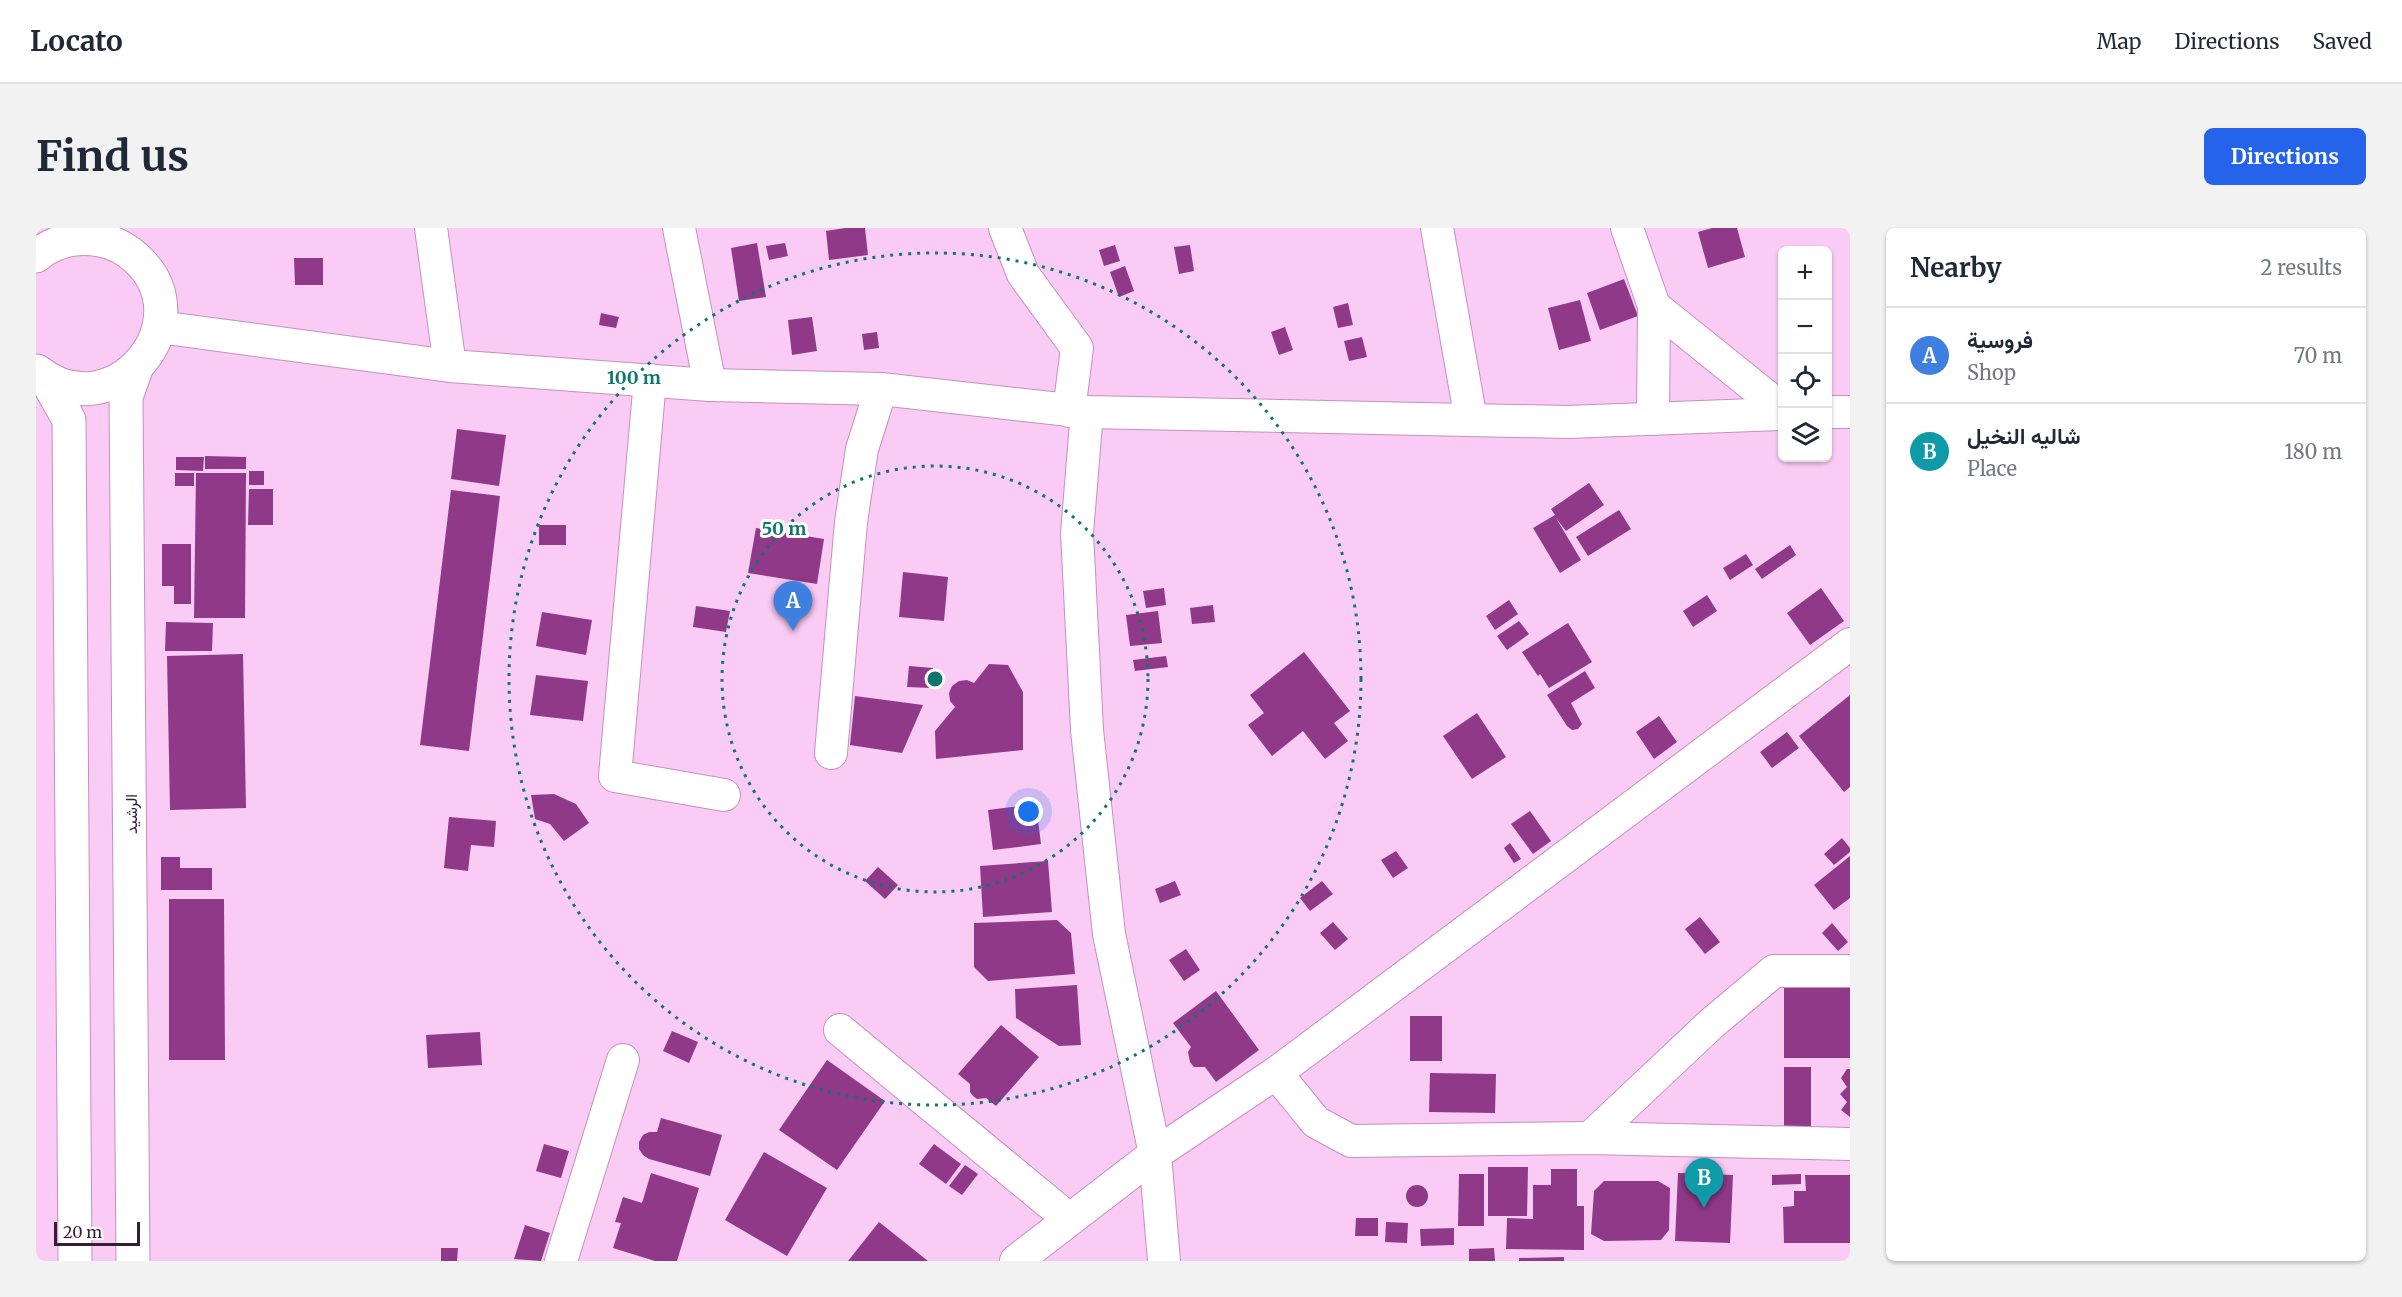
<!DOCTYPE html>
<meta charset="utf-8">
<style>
:root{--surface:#fff;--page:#f2f2f3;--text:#1f2937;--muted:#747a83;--line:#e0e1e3;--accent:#2563eb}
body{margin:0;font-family:Merriweather,Vazirmatn,serif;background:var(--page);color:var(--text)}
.controls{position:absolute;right:18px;top:18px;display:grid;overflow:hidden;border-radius:9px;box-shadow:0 2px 4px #0004}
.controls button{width:54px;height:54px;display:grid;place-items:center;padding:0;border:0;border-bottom:2px solid var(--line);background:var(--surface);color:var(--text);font:30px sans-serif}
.scale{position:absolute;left:18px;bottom:15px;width:86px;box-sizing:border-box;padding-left:6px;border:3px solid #351f32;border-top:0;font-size:16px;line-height:21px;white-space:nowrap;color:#351f32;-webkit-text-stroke:4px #fefefe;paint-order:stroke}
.you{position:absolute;left:993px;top:584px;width:21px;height:21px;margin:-15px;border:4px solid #fff;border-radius:50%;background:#1a73e8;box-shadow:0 0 0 9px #1a73e833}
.badge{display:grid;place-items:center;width:39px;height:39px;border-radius:50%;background:var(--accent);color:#fff;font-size:20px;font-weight:700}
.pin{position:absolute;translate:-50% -50px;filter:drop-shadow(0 2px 3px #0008)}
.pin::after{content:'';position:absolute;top:32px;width:21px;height:18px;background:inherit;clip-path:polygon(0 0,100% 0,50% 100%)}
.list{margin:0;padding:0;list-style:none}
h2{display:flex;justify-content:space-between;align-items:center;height:78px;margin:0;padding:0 24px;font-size:26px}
h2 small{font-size:20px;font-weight:400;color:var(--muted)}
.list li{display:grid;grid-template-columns:39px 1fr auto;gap:18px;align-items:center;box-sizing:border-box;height:96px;padding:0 24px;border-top:2px solid var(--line)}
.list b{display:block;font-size:22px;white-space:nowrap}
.list p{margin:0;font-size:20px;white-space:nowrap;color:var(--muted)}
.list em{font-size:20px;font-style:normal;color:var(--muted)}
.icon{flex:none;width:33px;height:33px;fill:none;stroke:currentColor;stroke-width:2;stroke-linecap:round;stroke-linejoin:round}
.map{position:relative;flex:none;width:1814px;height:1033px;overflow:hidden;border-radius:9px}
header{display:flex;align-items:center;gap:36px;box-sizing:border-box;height:84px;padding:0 30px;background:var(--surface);border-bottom:2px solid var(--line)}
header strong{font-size:28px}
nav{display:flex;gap:33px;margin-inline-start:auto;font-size:21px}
.intro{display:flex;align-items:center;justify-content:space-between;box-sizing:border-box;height:144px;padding:0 36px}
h1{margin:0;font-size:42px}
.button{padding:15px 27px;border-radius:9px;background:var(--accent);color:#fff;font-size:21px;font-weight:700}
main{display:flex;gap:36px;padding:0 36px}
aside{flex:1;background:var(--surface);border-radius:9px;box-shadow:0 2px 4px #0004}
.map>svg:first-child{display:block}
.building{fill:#903989}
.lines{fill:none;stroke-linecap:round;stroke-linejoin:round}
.minor-casing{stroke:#c68fbf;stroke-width:34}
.secondary-casing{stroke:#c68fbf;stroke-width:35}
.minor{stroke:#fff;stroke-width:32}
.secondary{stroke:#fff;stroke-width:33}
.ring{fill:none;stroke:#0f766e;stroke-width:3;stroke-dasharray:3 6}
.labels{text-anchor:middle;stroke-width:6;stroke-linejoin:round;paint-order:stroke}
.street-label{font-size:16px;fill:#351f32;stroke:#fefefe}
.centre{fill:#0f766e;stroke:#fefefe;stroke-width:3}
.ring-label{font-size:18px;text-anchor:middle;font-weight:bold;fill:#0f766e;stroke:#fefefe;stroke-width:6;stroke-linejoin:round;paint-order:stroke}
</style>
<header>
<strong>Locato</strong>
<nav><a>Map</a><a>Directions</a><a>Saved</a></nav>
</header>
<div class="intro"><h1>Find us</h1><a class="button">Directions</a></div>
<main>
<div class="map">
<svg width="1814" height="1033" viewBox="0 0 1814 1033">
<rect width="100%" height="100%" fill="#facbf4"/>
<g class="building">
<polygon points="809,0 829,0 832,27 793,32 790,3"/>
<polygon points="1676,0 1701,0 1709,29 1672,40 1662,4"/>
<polygon points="721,15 730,69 703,73 695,20"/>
<polygon points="749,15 752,28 733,32 730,18"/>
<polygon points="1079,17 1084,33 1068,38 1063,22"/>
<polygon points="1154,17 1158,43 1143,46 1138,19"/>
<polygon points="258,30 287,30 287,57 259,57"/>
<polygon points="1089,38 1098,63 1083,69 1074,44"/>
<polygon points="1588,51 1602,88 1564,102 1551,65"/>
<polygon points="1544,72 1555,113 1523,122 1512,80"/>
<polygon points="1312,75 1317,97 1302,100 1297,79"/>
<polygon points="565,85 583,89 580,100 563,97"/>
<polygon points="776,89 781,123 756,127 752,92"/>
<polygon points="1249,99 1257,122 1243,127 1235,104"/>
<polygon points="841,104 843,120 828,122 826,106"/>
<polygon points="1326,109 1331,129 1313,133 1308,113"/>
<polygon points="421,201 470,207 463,258 415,251"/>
<polygon points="169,228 210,229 210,241 169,241"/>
<polygon points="140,229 168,229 167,243 140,242"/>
<rect x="213" y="243" width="15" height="14"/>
<rect x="139" y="245" width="19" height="13"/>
<polygon points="160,245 210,245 209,390 158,390"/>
<polygon points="1553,255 1568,277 1530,303 1520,290 1545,332 1524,345 1497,300 1519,287 1515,281"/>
<polygon points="213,261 237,261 237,297 212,297"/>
<polygon points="415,262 464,268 433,523 384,517"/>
<polygon points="1583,282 1595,301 1552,328 1540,309"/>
<rect x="503" y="297" width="27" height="20"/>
<polygon points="720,300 788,311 781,356 712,345"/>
<polygon points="126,316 155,316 155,376 138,376 138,358 126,358"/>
<polygon points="1754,317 1760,327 1726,351 1719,341"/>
<polygon points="1710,326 1717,337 1694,352 1687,340"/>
<polygon points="867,344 912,349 908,393 863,389"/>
<polygon points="1128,360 1130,377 1110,380 1107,363"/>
<polygon points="1785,360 1808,393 1774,417 1751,385"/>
<polygon points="1671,367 1681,383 1657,399 1647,383"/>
<polygon points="1473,372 1482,386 1459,402 1450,388"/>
<polygon points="1177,377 1179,394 1156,396 1154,380"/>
<polygon points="660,378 694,383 690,404 657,399"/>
<polygon points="1122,383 1126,415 1094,418 1090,387"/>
<polygon points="506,384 556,392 550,427 500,418"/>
<polygon points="1483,393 1493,406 1471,422 1461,408"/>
<polygon points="130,394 177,395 176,423 129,423"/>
<polygon points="1532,395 1556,434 1513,460 1504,446 1502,448 1486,424"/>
<polygon points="1268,424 1314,483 1298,495 1312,513 1289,531 1267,503 1236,528 1212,497 1228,485 1214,467"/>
<polygon points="207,426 210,580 134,582 131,428"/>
<polygon points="1130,428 1132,439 1099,443 1097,432"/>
<polygon points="953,436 972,437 987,464 987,522 900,531 899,503 919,479 914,473 913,465 916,458 923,453 931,452 938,455"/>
<polygon points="873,438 897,440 896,460 871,459"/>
<polygon points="1549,443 1559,460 1535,475 1546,496 1542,501 1536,502 1531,498 1511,467"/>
<polygon points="500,447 552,453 547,493 494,487"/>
<polygon points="1814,467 1814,559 1808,564 1763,508"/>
<polygon points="819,468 887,477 866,525 814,517"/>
<polygon points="1441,485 1470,529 1436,551 1407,508"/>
<polygon points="1623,488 1641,514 1618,531 1600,504"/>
<polygon points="1751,504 1763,520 1736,540 1724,524"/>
<polygon points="518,566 540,576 553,595 528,613 514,596 499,591 495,567"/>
<polygon points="1000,576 1005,616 957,622 952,582"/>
<polygon points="1494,583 1515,613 1497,626 1475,596"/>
<polygon points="413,589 460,593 458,619 435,617 432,643 408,640"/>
<polygon points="1806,610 1814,620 1814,624 1798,637 1788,626"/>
<polygon points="1474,615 1485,631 1478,635 1468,620"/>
<polygon points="1360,623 1372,640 1357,650 1345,632"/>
<polygon points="1814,628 1814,670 1798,682 1778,657"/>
<polygon points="125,629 144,629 144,640 176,640 176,662 125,662"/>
<polygon points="1012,633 1016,684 947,689 944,638"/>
<polygon points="842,639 862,657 849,671 829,653"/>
<polygon points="1139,653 1145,667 1124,675 1119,661"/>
<polygon points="1286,653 1297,666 1274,683 1264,670"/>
<polygon points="133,671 188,671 189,832 133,832"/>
<polygon points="1664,689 1684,714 1669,726 1649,701"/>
<polygon points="1021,692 1035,705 1039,746 952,753 938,739 938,695"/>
<polygon points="1297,694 1312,711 1299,722 1284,705"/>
<polygon points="1796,695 1812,714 1802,723 1786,705"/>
<polygon points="1150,721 1164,742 1148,753 1133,732"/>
<polygon points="1041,757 1045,817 1023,818 980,790 979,761"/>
<rect x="1748" y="759" width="66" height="71"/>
<polygon points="1180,763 1223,822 1180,854 1169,839 1158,839 1154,834 1152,824 1155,819 1137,795"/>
<rect x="1374" y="788" width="32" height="45"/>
<polygon points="965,797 1003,829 960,878 950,870 941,871 937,868 934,864 934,856 922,846"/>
<polygon points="636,803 662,814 653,835 627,823"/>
<polygon points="444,804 446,837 392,840 390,807"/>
<polygon points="791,832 849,873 801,942 743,902"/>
<rect x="1748" y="839" width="27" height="64"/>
<polygon points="1811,841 1814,841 1814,889 1805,882 1811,874 1804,866 1811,859 1805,850"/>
<polygon points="1394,845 1460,846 1459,885 1393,884"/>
<polygon points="625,890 686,907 674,948 613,931 607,927 603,921 603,914 607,907 613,904 621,904"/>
<polygon points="508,916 533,923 525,950 500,943"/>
<polygon points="898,916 925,936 910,956 883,936"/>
<polygon points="728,924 791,960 751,1028 689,992"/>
<polygon points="929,937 942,946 926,967 913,958"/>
<polygon points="1452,939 1492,939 1491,988 1452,988"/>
<polygon points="1515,941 1541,941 1541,978 1548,978 1548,1022 1470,1021 1471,990 1497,991 1497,957 1515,957"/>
<polygon points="615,945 663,960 641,1033 619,1033 577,1020 585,995 579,994 587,969 606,975"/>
<polygon points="1642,945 1697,947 1694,1015 1639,1013"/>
<polygon points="1423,946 1448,946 1448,998 1422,998"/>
<polygon points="1765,946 1765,956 1736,957 1736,947"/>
<polygon points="1769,947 1814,947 1814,1015 1748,1015 1747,979 1758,978 1758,963 1770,963"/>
<polygon points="1568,953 1622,953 1634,960 1633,1002 1625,1012 1568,1013 1555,1006 1558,963"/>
<circle cx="1381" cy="968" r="11"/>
<polygon points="1320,990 1342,990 1342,1008 1319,1008"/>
<polygon points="843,994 892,1033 812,1033"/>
<polygon points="1350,994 1372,995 1371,1015 1349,1014"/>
<polygon points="489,997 514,1005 505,1033 478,1031"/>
<polygon points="1418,1000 1418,1017 1385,1018 1384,1001"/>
<polygon points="405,1020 422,1020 421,1033 405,1033"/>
<polygon points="1458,1020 1459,1033 1433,1033 1433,1021"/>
<polygon points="1528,1029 1528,1033 1483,1033 1483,1030"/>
</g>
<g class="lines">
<g class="minor-casing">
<g id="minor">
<polyline points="395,0 414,138"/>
<polyline points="643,0 674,157"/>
<polyline points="969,0 987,46 1041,120 1033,183"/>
<polyline points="1401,0 1435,192"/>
<polyline points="1591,0 1618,78 1617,191"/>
<polyline points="1618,78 1746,181"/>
<polyline points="123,99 414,138 674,157 845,161 1051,184 1531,194 1746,186"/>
<polyline points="614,152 579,548 688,567"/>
<polyline points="1051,184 1041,305 1051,502 1073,706 1119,926 1128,1033"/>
<polyline points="1792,184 1814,184"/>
<polyline points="795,525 815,294 826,221 845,161"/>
<polyline points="804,802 1033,991"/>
<polyline points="1240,845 1280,894 1315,913 1554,910 1814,916"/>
<polyline points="1554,910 1675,796 1738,743 1814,743"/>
<polyline points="525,1033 587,832"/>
<polyline points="980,1033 1119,926 1240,845 1814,416"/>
</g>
</g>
<g class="secondary-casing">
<g id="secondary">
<path d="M0,28C18,13 41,8 64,12C77,14 90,21 100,30C170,93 77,204 1,143"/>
<polyline points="10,151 33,192 39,1033"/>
<polyline points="97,1033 90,169 100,141"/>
</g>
</g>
<use href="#minor" class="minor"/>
<use href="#secondary" class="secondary"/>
</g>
<g class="ring">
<circle cx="899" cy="451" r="213"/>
<circle cx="899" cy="451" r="426"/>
</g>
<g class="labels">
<g class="street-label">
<text transform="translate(95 586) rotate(-90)" y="6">الرشيد</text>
</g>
</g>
<circle cx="899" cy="451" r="9" class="centre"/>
<g class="ring-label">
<text x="598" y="156">100 m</text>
<text x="748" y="307">50 m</text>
</g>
</svg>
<div class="controls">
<button>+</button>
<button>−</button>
<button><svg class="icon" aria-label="locate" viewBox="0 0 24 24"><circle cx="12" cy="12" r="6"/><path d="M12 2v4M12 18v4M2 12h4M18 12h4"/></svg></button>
<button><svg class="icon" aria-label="layers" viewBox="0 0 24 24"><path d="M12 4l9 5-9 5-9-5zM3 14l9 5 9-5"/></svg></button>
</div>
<div class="scale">20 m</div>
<div class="you"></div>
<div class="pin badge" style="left:757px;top:403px;background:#3f7fe0">A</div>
<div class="pin badge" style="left:1668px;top:980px;background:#0f9aa8">B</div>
</div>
<aside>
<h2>Nearby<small>2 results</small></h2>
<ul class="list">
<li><span class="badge" style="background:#3f7fe0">A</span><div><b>فروسية</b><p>Shop</p></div><em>70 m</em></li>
<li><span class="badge" style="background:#0f9aa8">B</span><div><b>شاليه النخيل</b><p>Place</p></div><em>180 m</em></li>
</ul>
</aside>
</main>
